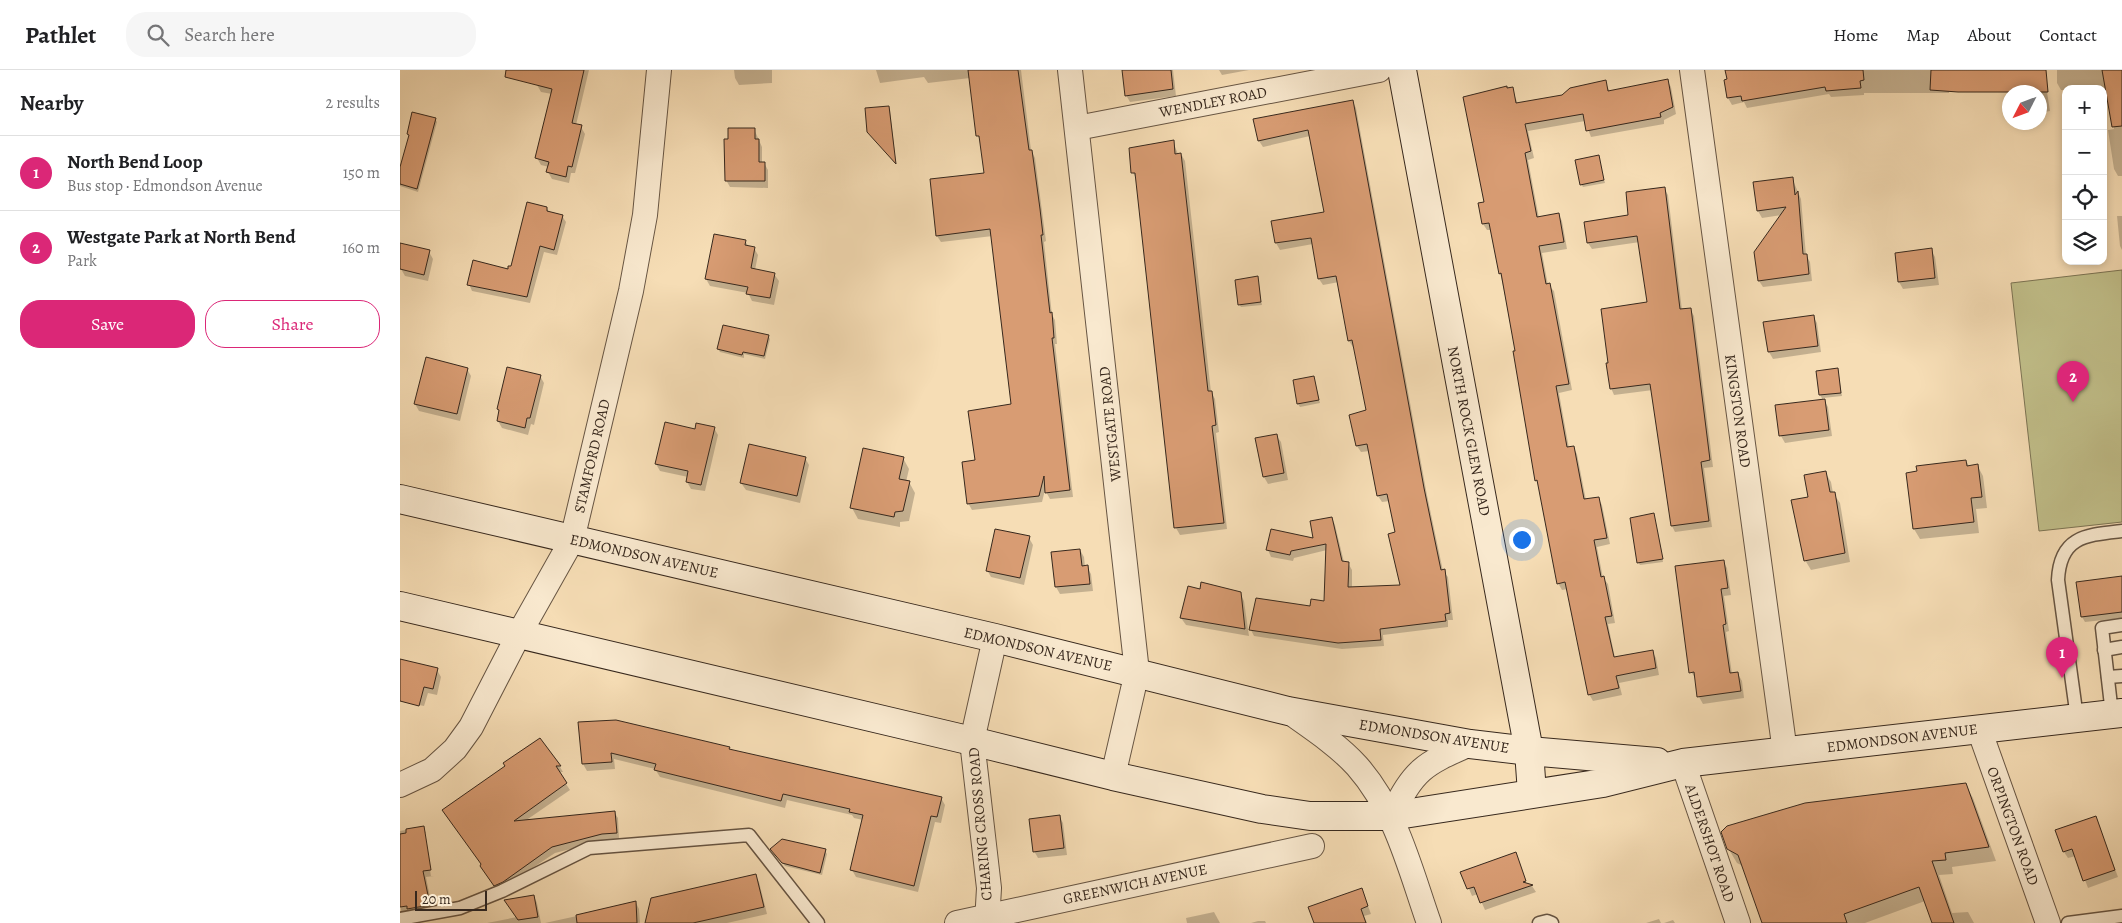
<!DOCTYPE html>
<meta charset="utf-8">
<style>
:root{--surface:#fff;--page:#f6f6f6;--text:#202124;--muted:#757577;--line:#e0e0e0;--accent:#db2777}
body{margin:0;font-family:Alegreya,serif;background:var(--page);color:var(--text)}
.controls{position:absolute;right:15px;top:15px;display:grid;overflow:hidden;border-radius:10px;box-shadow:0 2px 8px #0003}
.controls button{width:45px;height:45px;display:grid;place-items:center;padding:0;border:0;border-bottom:1px solid var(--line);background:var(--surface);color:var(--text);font:25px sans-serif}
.compass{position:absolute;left:1602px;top:15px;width:45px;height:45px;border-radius:50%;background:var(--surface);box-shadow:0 2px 8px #0003;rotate:228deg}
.scale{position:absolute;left:15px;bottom:12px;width:72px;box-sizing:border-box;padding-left:5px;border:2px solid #37281d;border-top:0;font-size:14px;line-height:18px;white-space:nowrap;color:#37281d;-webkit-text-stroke:4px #f9e9cf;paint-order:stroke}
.you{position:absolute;left:1121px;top:469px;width:18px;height:18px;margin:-12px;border:4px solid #fff;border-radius:50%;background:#1a73e8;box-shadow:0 0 0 8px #1a73e833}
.badge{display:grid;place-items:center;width:32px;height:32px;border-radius:50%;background:var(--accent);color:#fff;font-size:16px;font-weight:700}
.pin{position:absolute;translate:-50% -41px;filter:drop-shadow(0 1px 2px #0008)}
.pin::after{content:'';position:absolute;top:26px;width:18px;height:15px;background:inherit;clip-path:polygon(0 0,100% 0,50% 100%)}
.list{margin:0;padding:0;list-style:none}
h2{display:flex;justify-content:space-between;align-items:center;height:65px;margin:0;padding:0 20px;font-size:21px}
h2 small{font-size:16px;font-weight:400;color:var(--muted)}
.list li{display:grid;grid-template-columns:32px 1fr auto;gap:15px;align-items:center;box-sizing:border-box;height:75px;padding:0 20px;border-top:1px solid var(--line)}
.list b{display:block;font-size:19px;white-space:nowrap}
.list p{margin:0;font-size:16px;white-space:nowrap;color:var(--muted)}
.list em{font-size:16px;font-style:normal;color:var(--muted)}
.actions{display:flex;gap:10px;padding:15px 20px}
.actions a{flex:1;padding:11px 0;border:1px solid var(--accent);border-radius:20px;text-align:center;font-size:18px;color:var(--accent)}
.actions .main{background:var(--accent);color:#fff}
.icon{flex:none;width:28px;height:28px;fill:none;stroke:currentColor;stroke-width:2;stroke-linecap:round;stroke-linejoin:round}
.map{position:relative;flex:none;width:1722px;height:853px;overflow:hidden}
header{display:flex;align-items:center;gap:30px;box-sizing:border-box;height:70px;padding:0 25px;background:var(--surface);border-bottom:1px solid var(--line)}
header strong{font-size:24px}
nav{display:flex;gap:28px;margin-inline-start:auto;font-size:18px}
.search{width:350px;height:45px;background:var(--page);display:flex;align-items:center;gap:12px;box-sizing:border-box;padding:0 18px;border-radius:20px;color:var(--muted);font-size:19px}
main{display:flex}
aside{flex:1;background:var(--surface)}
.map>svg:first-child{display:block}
.green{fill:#c1bf8a;stroke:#7c7454}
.shadow{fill:#0003}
.building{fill:#d89c73;stroke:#37281d}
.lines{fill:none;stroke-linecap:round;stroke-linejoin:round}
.lane-casing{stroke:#675543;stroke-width:15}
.street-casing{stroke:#675543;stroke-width:26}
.secondary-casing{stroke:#37281d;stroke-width:30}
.lane{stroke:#f9e9cf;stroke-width:12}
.street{stroke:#f9e9cf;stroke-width:24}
.secondary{stroke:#f9e9cf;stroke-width:28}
.labels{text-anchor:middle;stroke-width:5;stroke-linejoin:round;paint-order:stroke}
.street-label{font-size:15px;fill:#37281d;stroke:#f9e9cf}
</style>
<header>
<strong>Pathlet</strong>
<div class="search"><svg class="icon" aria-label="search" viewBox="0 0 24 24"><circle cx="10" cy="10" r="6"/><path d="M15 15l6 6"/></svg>Search here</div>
<nav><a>Home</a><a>Map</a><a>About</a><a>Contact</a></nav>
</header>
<main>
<aside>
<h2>Nearby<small>2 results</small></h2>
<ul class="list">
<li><span class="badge">1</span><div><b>North Bend Loop</b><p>Bus stop · Edmondson Avenue</p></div><em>150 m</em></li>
<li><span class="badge">2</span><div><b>Westgate Park at North Bend</b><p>Park</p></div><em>160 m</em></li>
</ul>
<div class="actions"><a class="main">Save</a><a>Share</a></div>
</aside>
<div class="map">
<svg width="1722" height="853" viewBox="0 0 1722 853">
<rect width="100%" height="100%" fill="#f6ddb5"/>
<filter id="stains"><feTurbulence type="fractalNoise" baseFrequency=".004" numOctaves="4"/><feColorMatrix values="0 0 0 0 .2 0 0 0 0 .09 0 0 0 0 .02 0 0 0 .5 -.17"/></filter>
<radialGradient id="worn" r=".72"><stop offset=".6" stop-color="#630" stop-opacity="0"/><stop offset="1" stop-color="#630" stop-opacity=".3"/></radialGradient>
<polygon class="green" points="1722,200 1722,452 1639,461 1611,213"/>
<g class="shadow">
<polygon points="141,0 189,0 176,55 181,57 185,64 175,103 171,103 169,113 152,109 148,102 149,97 141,95 137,88 152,24 141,22 137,15"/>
<polygon points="334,0 372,0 372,13 339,15 335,8"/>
<polygon points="476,0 621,0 631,80 635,88 646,171 644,172 652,245 655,250 657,274 655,274 673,427 650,429 645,420 642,432 572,440 568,433 577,391 612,335 593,166 541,172 537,166 532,110 585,104 581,73 578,66 570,8 528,13 524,7 480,13"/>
<polygon points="723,0 773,0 776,26 730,32 726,25"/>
<polygon points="819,0 849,0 822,5"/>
<polygon points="1326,0 1622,0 1646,16 1650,41 1640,43 1640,22 1549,20 1549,23 1464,23 1464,25 1431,27 1429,24 1347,38 1344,32 1332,35 1328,28"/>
<polygon points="1657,0 1722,0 1722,106 1718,106 1714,99 1708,60 1714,59 1707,20 1661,20 1657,13"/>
<polygon points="1267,10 1271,17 1276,44 1264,50 1264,54 1191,67 1185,51 1128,61 1134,88 1128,90 1139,148 1158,144 1162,151 1167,179 1142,183 1148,215 1154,221 1172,320 1159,323 1169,378 1173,377 1177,384 1186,430 1198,428 1202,435 1210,474 1197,477 1203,508 1208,514 1215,553 1208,554 1215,588 1252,581 1256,588 1259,605 1219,613 1222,625 1193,631 1189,624 1168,519 1162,520 1158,513 1139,417 1136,410 1117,282 1091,160 1087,160 1083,154 1085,133 1108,19 1112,19 1118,34 1163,26 1205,12 1210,22"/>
<polygon points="953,32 956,38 1027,425 1043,501 1048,507 1053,550 1048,550 1048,557 983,565 984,576 942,579 854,566 851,560 925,532 927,480 894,488 893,491 871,487 868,480 915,469 932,448 935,455 944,492 948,493 952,500 952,518 1001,516 996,463 990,431 982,432 978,426 970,381 961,382 957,376 951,346 967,341 955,277 953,277 949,271 939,212 923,215 919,209 913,174 880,180 876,173 873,152 925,143 910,66 863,77 859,71 854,50"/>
<polygon points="489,37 490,40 496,94 470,65"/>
<polygon points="35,49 37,52 18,122 0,116 0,102"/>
<polygon points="354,59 362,77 362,93 364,93 368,100 368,118 330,117 326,110"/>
<polygon points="773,72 778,84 781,84 785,91 811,322 815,329 819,362 816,363 827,459 780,465 776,458 737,110 733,103 730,79"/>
<polygon points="1198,86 1205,113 1183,117 1181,114"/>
<polygon points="1392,108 1401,129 1406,185 1410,192 1412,211 1363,217 1359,211 1382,145 1362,148 1358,141 1355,113"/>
<polygon points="1264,118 1268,125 1282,240 1290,239 1294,246 1313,397 1304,398 1312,457 1275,462 1272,456 1253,320 1214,325 1211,318 1248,233 1240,172 1192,179 1188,173 1186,153 1230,146"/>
<polygon points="147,138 149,143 162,146 166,152 157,185 144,182 130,233 72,221 69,214 112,198"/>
<polygon points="1717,146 1722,146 1722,180 1720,176"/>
<polygon points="345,171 349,177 354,178 358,185 355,200 374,204 379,211 374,235 352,231 348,223 310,216 306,209"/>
<polygon points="1531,180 1535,187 1539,215 1503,219 1499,212"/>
<polygon points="29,182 33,189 28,211 5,206 1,199"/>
<polygon points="857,208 862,235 841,237 839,234"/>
<polygon points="1413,246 1417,253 1421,282 1373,289 1369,282 1365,253"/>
<polygon points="368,266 370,269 365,289 344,284 344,288 320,282 318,279"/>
<polygon points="67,299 71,306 60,351 19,341 15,334"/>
<polygon points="1438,299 1442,326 1423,328 1428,337 1432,366 1385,373 1381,366 1377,336 1423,330 1420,325 1417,302"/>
<polygon points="140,306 144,313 134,355 131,354 128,365 102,358 98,351"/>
<polygon points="914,308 920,333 900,337 898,334"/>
<polygon points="314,358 318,365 305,421 291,419 287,412 288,407 260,401 256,394 296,361"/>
<polygon points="876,365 881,372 888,410 868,414 864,407 856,369"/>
<polygon points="405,388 409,395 400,433 346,420 341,413"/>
<polygon points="503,388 509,399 506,412 509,412 515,423 509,451 500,452 500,457 458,449 452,438"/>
<polygon points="1566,391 1569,396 1577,395 1583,406 1587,438 1576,439 1579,463 1520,469 1514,459"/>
<polygon points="1425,402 1431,412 1433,423 1440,433 1450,492 1411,500 1405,490 1409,428"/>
<polygon points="1253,444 1263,492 1240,495 1238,492"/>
<polygon points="629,468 633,475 624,515 591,507 587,500"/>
<polygon points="680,480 684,487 685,497 687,497 691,504 693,521 660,524 656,517"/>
<polygon points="1323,491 1327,498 1331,525 1324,526 1329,561 1326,562 1332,604 1338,604 1342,611 1344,628 1303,634 1299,627 1296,609 1291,602"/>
<polygon points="1722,508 1722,548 1685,552 1682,547"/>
<polygon points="840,523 844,531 849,566 786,555 781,548"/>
<polygon points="0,598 37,600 41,607 37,625 28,623 24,636 0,631"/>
<polygon points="180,653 329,678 330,681 541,728 545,735 541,753 535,752 518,822 456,807 452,800 463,750 454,748 452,745 387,730 385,738 260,707 255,699 214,689 215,699 187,701 183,694"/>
<polygon points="140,670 160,697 163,702 158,702 170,720 125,751 214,742 218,748 219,769 206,770 155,783 98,821 85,802 106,696"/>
<polygon points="1565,714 1573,728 1596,791 1552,797 1553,804 1539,805 1552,843 1568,842 1574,853 1533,853 1525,831 1465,853 1363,853 1343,796 1337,793 1328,778"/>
<polygon points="659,746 663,753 667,785 638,788 634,781"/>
<polygon points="1696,748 1718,807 1688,818 1676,786 1668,788 1664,782"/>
<polygon points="23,757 26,763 24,763 31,806 34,806 26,763 34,806 26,807 32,837 1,844 0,761"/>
<polygon points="425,781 427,784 422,805 385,796 374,782"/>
<polygon points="1115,784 1127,815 1132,816 1136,822 1085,840 1078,824 1072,826 1062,802"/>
<polygon points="355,805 359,812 367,844 327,853 247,853"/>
<polygon points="962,820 971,844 964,846 967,853 915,853"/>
<polygon points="134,826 137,833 141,853 87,853 117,847"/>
<polygon points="236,833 239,839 240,853 145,853"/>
<polygon points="814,842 820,853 787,853 786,848"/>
<polygon points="1259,849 1261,853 1246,853"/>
<polygon points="1273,850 1275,853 1264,853"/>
<polygon points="858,851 865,851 866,853 851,853"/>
</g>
<g class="building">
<polygon points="106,0 184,0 172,53 182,55 172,97 168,96 166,107 146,102 149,92 135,88 152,19 105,7"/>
<polygon points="568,0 618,0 629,80 632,80 640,139 643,165 641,165 650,243 652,242 654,268 652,268 670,420 645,423 644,406 639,426 567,434 562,392 575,390 568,341 611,334 590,159 536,166 530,109 584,103 579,66 576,66"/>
<polygon points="722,0 771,0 773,19 725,26"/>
<polygon points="1325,0 1463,0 1464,10 1460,11 1461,18 1426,21 1425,17 1342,31 1341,26 1327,28 1324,10 1327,9"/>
<polygon points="1531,0 1646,0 1648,22 1558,22 1530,20"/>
<polygon points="1702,0 1722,0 1722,56 1712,57"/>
<polygon points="1268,9 1273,37 1260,43 1261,47 1186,61 1183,44 1125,54 1131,81 1125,83 1137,147 1159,143 1164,172 1139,176 1146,214 1150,213 1169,314 1156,316 1167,377 1174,376 1184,429 1199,427 1207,468 1194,470 1201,507 1204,506 1212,546 1205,547 1214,587 1253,580 1256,598 1216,606 1219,618 1188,625 1165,512 1157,514 1137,410 1135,411 1113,281 1115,281 1101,203 1099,204 1089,153 1082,154 1078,133 1084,132 1063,27 1107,16 1107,18 1113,17 1116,33 1162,25 1170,18 1206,10 1208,21"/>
<polygon points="953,30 1024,418 1041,500 1045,499 1050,543 1045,544 1046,551 980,559 981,570 938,573 849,560 856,528 910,536 911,529 924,531 926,474 891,481 890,485 866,480 871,459 913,468 910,451 932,447 942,491 949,492 948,517 1000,515 988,464 995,462 987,424 977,426 967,374 956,376 949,345 966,340 952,270 948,271 936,206 918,209 911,168 875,173 871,151 924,142 908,60 858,71 853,49"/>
<polygon points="489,36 496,94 467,62 465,38"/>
<polygon points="12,42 36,48 17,119 0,114 0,97 9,65 7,64"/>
<polygon points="328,58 355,58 355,69 359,69 359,92 365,92 365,111 325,111 324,69 328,69"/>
<polygon points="774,70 775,84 781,83 808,321 812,321 816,355 812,356 824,453 774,458 735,103 731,103 729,78"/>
<polygon points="1199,85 1204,110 1180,115 1175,90"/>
<polygon points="1393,107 1395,125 1398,121 1403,184 1407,184 1409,204 1358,211 1354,182 1386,137 1357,141 1353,112"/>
<polygon points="1265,117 1280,239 1291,238 1310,390 1301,392 1309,451 1271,456 1250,314 1210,319 1206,293 1208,293 1201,239 1247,232 1237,166 1187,173 1184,152 1228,145 1226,122"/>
<polygon points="127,132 147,137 147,141 163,145 154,180 140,176 127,227 67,215 73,190 108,199 108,196 111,196"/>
<polygon points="314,164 346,170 345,175 355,177 351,198 375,203 370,228 346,224 348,217 305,209"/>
<polygon points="0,173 30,180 24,205 0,199"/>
<polygon points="1532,178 1535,208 1498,212 1495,183"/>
<polygon points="858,206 861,232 838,235 835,210"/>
<polygon points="1414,245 1418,276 1368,282 1363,252"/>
<polygon points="323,255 369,265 364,286 343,282 342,285 317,279"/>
<polygon points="26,287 68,298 57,344 14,334"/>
<polygon points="107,297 141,305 130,348 127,348 125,358 97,351 99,340 97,339"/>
<polygon points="1438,298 1441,323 1419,325 1416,301"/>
<polygon points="914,306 919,330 897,334 893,310"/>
<polygon points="1425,329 1429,360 1379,366 1375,335"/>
<polygon points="265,352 295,359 296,353 315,357 301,415 286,412 288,401 255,394"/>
<polygon points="877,364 884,403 863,407 855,368"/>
<polygon points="349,374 406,387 397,426 340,413"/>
<polygon points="463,378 504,387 499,409 510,411 503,441 495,442 494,447 450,438"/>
<polygon points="1566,390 1567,396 1578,394 1582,427 1571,428 1574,452 1513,459 1506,403 1517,401 1516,396"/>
<polygon points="1426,401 1430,422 1435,422 1445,483 1404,491 1391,430 1408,427 1404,405"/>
<polygon points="1254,443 1263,489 1237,493 1230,448"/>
<polygon points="595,459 630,466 620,508 586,501"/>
<polygon points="680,479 682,496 688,495 690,514 655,517 651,482"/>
<polygon points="1324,490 1328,518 1321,519 1326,554 1323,555 1330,603 1338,602 1341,621 1297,627 1294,602 1289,603 1275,496"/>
<polygon points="1722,506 1722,542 1681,547 1676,512"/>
<polygon points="801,512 841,522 845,559 780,548 788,516 800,519"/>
<polygon points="0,589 38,598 33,619 24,617 19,636 0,631"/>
<polygon points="216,650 330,677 329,679 542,727 537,747 531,746 514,816 450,800 463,745 449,742 450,739 383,724 381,731 254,700 256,694 211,683 212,692 182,694 178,652"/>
<polygon points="140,668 161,696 156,696 167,713 114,751 215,741 217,763 202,764 152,777 103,812 94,816 80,796 81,794 42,740 105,696 103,693"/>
<polygon points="1566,713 1589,777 1545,783 1546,790 1532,791 1554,853 1532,853 1519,817 1444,844 1447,853 1362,853 1338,785 1327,779 1321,762 1327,756 1405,733"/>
<polygon points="660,745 664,778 633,782 629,749"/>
<polygon points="1696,746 1715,800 1683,811 1672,779 1663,782 1655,760"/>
<polygon points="24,756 31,800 23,801 30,835 7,839 7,836 0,837 0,764 6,763 6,759"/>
<polygon points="382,769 426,779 420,803 382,793 370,779"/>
<polygon points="1116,782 1126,811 1123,812 1133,815 1080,833 1074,817 1067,819 1060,802"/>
<polygon points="356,804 364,837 293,853 245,853 251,828"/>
<polygon points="962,818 968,836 961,839 966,853 914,853 908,837"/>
<polygon points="134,825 138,847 118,850 104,830"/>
<polygon points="236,831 237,853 177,853 176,845"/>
</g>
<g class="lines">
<g class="lane-casing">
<g id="lane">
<polyline points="1704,580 1722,577"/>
<polyline points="1708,607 1722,606"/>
<polyline points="1712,644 1702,558 1722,555"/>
<path d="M1677,648L1658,510C1660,466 1686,465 1722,461"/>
<polyline points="0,849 60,838 102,821 189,778 349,765 418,853"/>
<polyline points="1139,853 1147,851 1152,853"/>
<polyline points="1668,853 1722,846"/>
</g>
</g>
<g class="street-casing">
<g id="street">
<polyline points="670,0 737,602 713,706"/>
<polyline points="1292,0 1385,682"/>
<polyline points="677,58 979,0"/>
<path d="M888,641C912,658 938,675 957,696C996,740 1010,799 1029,853"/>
<polyline points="1579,659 1648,853"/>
<polyline points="1283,693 1338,853"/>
<polyline points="0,715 32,700 55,679 71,657 119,564 172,470 231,221 245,145 259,0"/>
<path d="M991,746C1015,699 1022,695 1070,674"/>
<polyline points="557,853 912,776"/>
<polyline points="587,853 589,818 572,671 595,568"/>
</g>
</g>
<g class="secondary-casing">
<g id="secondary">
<polyline points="1002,0 1129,681 1132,723"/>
<polyline points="0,429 595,568 888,641 1070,674 1129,681 1257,692"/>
<polyline points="0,536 572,671 713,706 862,739 910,746 991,746 1203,713 1283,693 1722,643"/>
</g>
</g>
<use href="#lane" class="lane"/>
<use href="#street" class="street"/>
<use href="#secondary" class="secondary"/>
</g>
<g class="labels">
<g class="street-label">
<text transform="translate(813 32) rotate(-11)" y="5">WENDLEY ROAD</text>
<text transform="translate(1338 341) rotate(82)" y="5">KINGSTON ROAD</text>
<text transform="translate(710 354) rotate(-96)" y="5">WESTGATE ROAD</text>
<text transform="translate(1069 361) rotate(79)" y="5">NORTH ROCK GLEN ROAD</text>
<text transform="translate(192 386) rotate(-77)" y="5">STAMFORD ROAD</text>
<text transform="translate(244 486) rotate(13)" y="5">EDMONDSON AVENUE</text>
<text transform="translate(638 579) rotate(13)" y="5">EDMONDSON AVENUE</text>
<text transform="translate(1034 666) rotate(9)" y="5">EDMONDSON AVENUE</text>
<text transform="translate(1502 668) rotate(-7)" y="5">EDMONDSON AVENUE</text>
<text transform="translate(580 754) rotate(-95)" y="5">CHARING CROSS ROAD</text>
<text transform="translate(1613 756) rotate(70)" y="5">ORPINGTON ROAD</text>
<text transform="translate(1310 773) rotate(71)" y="5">ALDERSHOT ROAD</text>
<text transform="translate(735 814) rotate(-12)" y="5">GREENWICH AVENUE</text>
</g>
</g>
<rect width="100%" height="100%" filter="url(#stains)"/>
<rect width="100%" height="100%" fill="url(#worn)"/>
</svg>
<div class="controls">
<button>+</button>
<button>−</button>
<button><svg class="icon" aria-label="locate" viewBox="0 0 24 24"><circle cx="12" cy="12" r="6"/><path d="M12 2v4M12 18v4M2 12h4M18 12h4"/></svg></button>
<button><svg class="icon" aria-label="layers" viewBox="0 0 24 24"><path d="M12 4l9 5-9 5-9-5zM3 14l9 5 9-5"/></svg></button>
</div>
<svg class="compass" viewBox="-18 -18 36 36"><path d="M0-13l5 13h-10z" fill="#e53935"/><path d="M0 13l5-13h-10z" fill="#757577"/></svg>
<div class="scale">20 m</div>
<div class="you"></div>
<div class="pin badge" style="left:1662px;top:608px">1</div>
<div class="pin badge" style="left:1673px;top:332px">2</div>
</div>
</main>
